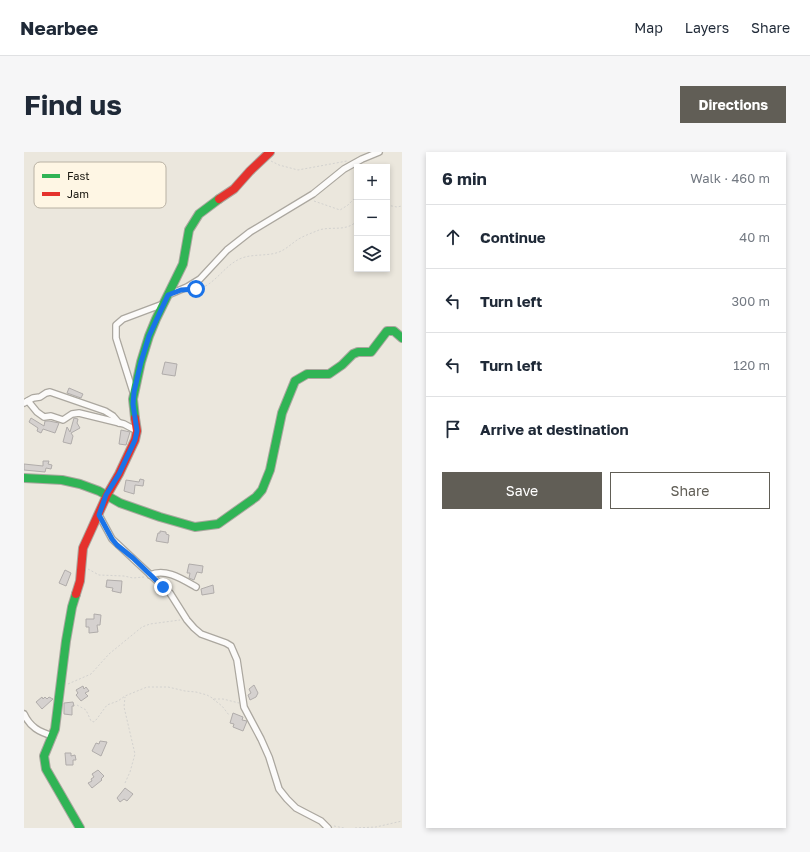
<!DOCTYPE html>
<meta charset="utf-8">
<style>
:root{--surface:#fff;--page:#f6f6f7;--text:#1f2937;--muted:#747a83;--line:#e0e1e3;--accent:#615e56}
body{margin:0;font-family:"Golos Text",sans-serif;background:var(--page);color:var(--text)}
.controls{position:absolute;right:12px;top:12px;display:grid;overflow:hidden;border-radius:0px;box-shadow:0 2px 6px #0003}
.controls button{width:36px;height:36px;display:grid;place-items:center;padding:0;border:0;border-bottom:1px solid var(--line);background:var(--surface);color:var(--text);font:20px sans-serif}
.stop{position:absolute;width:12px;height:12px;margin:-9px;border:3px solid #1a73e8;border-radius:50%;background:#fff}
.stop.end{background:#1a73e8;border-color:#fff;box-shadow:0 1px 4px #0008}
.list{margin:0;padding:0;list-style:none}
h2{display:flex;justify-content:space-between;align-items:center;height:52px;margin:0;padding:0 16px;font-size:17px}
h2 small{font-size:13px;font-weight:400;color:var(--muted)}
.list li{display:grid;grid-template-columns:26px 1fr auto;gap:12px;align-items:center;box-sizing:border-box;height:64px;padding:0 16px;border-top:1px solid var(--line)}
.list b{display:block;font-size:15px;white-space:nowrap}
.list em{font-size:13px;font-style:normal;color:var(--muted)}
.actions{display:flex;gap:8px;padding:12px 16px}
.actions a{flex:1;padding:9px 0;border:1px solid var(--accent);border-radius:0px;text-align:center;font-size:14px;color:var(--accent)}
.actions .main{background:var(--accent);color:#fff}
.icon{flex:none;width:22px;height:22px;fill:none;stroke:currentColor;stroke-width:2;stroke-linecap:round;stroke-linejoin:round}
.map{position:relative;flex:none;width:378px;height:676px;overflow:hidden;border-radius:0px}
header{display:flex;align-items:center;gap:24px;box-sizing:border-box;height:56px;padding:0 20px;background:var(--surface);border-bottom:1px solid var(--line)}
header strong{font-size:19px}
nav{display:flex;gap:22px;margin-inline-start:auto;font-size:14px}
.intro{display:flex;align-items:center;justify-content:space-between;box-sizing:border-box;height:96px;padding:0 24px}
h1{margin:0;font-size:28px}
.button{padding:10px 18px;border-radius:0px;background:var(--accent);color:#fff;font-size:14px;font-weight:700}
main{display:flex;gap:24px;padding:0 24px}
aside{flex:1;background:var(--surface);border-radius:0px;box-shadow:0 2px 6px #0003}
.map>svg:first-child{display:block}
.building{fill:#d5d1cf;stroke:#b0acaa}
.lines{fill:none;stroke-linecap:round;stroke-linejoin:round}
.street-casing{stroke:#aba79f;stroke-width:8}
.fast-casing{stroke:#aba79f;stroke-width:10}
.jam-casing{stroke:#aba79f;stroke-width:10}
.path{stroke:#d3d2cf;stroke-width:1;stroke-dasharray:2 2;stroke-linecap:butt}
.street{stroke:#fcfbfa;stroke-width:5.5}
.fast{stroke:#30b455;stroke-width:8}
.jam{stroke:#e5322d;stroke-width:8}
.route{stroke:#1a73e8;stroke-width:5}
.key{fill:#fef6e4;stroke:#b9b2a4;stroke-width:1}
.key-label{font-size:11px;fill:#17150e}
</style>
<header>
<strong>Nearbee</strong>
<nav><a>Map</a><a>Layers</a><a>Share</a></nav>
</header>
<div class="intro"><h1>Find us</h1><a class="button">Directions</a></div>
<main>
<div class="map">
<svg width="378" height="676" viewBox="0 0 378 676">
<rect width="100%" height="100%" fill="#ebe7dd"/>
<g class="building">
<polygon points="141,210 153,212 151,224 138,222"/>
<polygon points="45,236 59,242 57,246 43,241"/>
<polygon points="7,266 20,274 21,269 25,269 35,271 31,281 19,277 17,281 13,279 14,276 5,270"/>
<polygon points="50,266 54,267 53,271 56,276 47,281 49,284 47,292 39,290 43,275 46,280"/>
<polygon points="97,278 106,280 102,293 95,292"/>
<polygon points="19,309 25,309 24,312 28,313 27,317 22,316 21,320 0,318 0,312 19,314"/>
<polygon points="116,327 120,328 119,334 111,333 110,342 100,339 102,328 115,330"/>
<polygon points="136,379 142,380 142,382 145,383 144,391 132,389 134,381 136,381"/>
<polygon points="165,412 179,414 178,421 173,420 170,428 165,426 166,421 163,421"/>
<polygon points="41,418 47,421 42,434 35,431"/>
<polygon points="83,428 98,429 97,441 88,439 89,436 82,435"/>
<polygon points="189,433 190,441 178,443 177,437"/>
<polygon points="70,462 77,463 76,473 73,473 74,480 65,481 65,475 62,475 62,467 70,467"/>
<polygon points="230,533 234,541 232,545 226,548 224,543 227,541 225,537"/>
<polygon points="59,534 60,537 62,535 65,539 61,541 64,544 57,549 52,543 54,541 52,538"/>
<polygon points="18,545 19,547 21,545 23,547 25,545 29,547 18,557 12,550"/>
<polygon points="49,550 50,554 48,554 48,563 40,562 40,551"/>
<polygon points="209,561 219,565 218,568 223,569 219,579 209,575 210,572 206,571"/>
<polygon points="76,589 83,590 77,604 68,599 72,591 75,592"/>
<polygon points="41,601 47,601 47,604 51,603 52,608 49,608 49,613 42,613"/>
<polygon points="74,618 80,624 77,627 78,628 68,636 64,631 68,629 67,627 70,625 68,622"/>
<polygon points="101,636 109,642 103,649 100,647 96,650 93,646"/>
</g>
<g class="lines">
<g class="street-casing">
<g id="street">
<polyline points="144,143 163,135 176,127 203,98 226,80 289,42 320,17 338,7 355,0"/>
<polyline points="109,240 92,186 92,173 99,167 139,152"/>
<polyline points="4,249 13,260 20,265 27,264 39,268 48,262 55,261 100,272 113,279"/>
<polyline points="0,251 9,246 16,245 22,241 26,240 81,259 89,264 95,271"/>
<polyline points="75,363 88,387 146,441 163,468 170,476 177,482 202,491 207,494 213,508 220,555 237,587 245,605 255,637 263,647 272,656 297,669 304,676"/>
<path d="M126,423C142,416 158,427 172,435"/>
<path d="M0,562C6,575 15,580 29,584"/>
</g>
</g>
<g class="fast-casing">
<g id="fast">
<polyline points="111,266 109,247 117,210 125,184 132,167 159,112 165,78 175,62 195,47"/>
<polyline points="0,326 38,328 56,332 75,339 96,351 136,365 171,375 194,372 232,345 238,338 246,318 258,261 271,229 283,222 305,222 318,213 329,202 334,200 347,200 363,179 370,179 378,186"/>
<polyline points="52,442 48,455 42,489 31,577 20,604 22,617 56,676"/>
</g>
</g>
<g class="jam-casing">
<g id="jam">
<polyline points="195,47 210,37 226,19 246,0"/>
<polyline points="52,442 56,429 59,396 83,343 95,322 111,288 113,279 111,266"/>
</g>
</g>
<g class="path">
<polyline points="247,9 255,13 274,18 323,9"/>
<polyline points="290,49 316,58 324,53 333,44"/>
<polyline points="363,53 373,55 378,54"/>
<path d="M170,138C191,135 199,113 218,106C229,102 241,104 252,101C260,99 266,93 273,88C279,84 288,81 295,78C308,74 322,80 333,69"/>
<polyline points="64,417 75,423 100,424 109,426 120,425"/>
<polyline points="44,532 67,522 85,502 118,475 126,472 156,468"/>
<polyline points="189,547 198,554 205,563"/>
<polyline points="53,553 62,558 67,569 70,570 72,568 83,553 94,549 101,544 123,535 144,535 161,539 172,540 183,543 190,547 199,547 215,551"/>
<polyline points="101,631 106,620 111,602 100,555 101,545"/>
<polyline points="310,674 320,676"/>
<polyline points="331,676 352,675 378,669"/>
</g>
<use href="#street" class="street"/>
<use href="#fast" class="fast"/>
<use href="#jam" class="jam"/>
</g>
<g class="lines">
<polyline class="route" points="139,435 109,406 93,393 88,387 75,363 82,343 95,322 111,288 113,279 109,252 110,240 117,210 125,184 144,143 157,138 172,137"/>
</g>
<rect x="10" y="10" width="132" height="46" rx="6" class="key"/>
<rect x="18" y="22" width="18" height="4" fill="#30b455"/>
<rect x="18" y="40" width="18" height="4" fill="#e5322d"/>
<g class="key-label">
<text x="43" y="28">Fast</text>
<text x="43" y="46">Jam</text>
</g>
</svg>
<div class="controls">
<button>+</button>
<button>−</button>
<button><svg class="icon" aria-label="layers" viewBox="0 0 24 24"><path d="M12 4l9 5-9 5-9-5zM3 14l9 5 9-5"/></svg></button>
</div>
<div class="stop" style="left:172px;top:137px"></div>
<div class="stop end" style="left:139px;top:435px"></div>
</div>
<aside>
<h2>6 min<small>Walk · 460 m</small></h2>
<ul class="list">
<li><svg class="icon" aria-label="ahead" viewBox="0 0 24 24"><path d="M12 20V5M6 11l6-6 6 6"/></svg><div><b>Continue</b></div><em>40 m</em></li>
<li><svg class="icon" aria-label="left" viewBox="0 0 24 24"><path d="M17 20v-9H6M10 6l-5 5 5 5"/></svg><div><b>Turn left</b></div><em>300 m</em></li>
<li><svg class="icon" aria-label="left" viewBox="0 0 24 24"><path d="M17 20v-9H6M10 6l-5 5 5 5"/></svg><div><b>Turn left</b></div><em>120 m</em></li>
<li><svg class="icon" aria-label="arrive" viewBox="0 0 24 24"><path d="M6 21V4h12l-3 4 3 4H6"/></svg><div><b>Arrive at destination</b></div></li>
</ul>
<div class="actions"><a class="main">Save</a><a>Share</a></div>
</aside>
</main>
